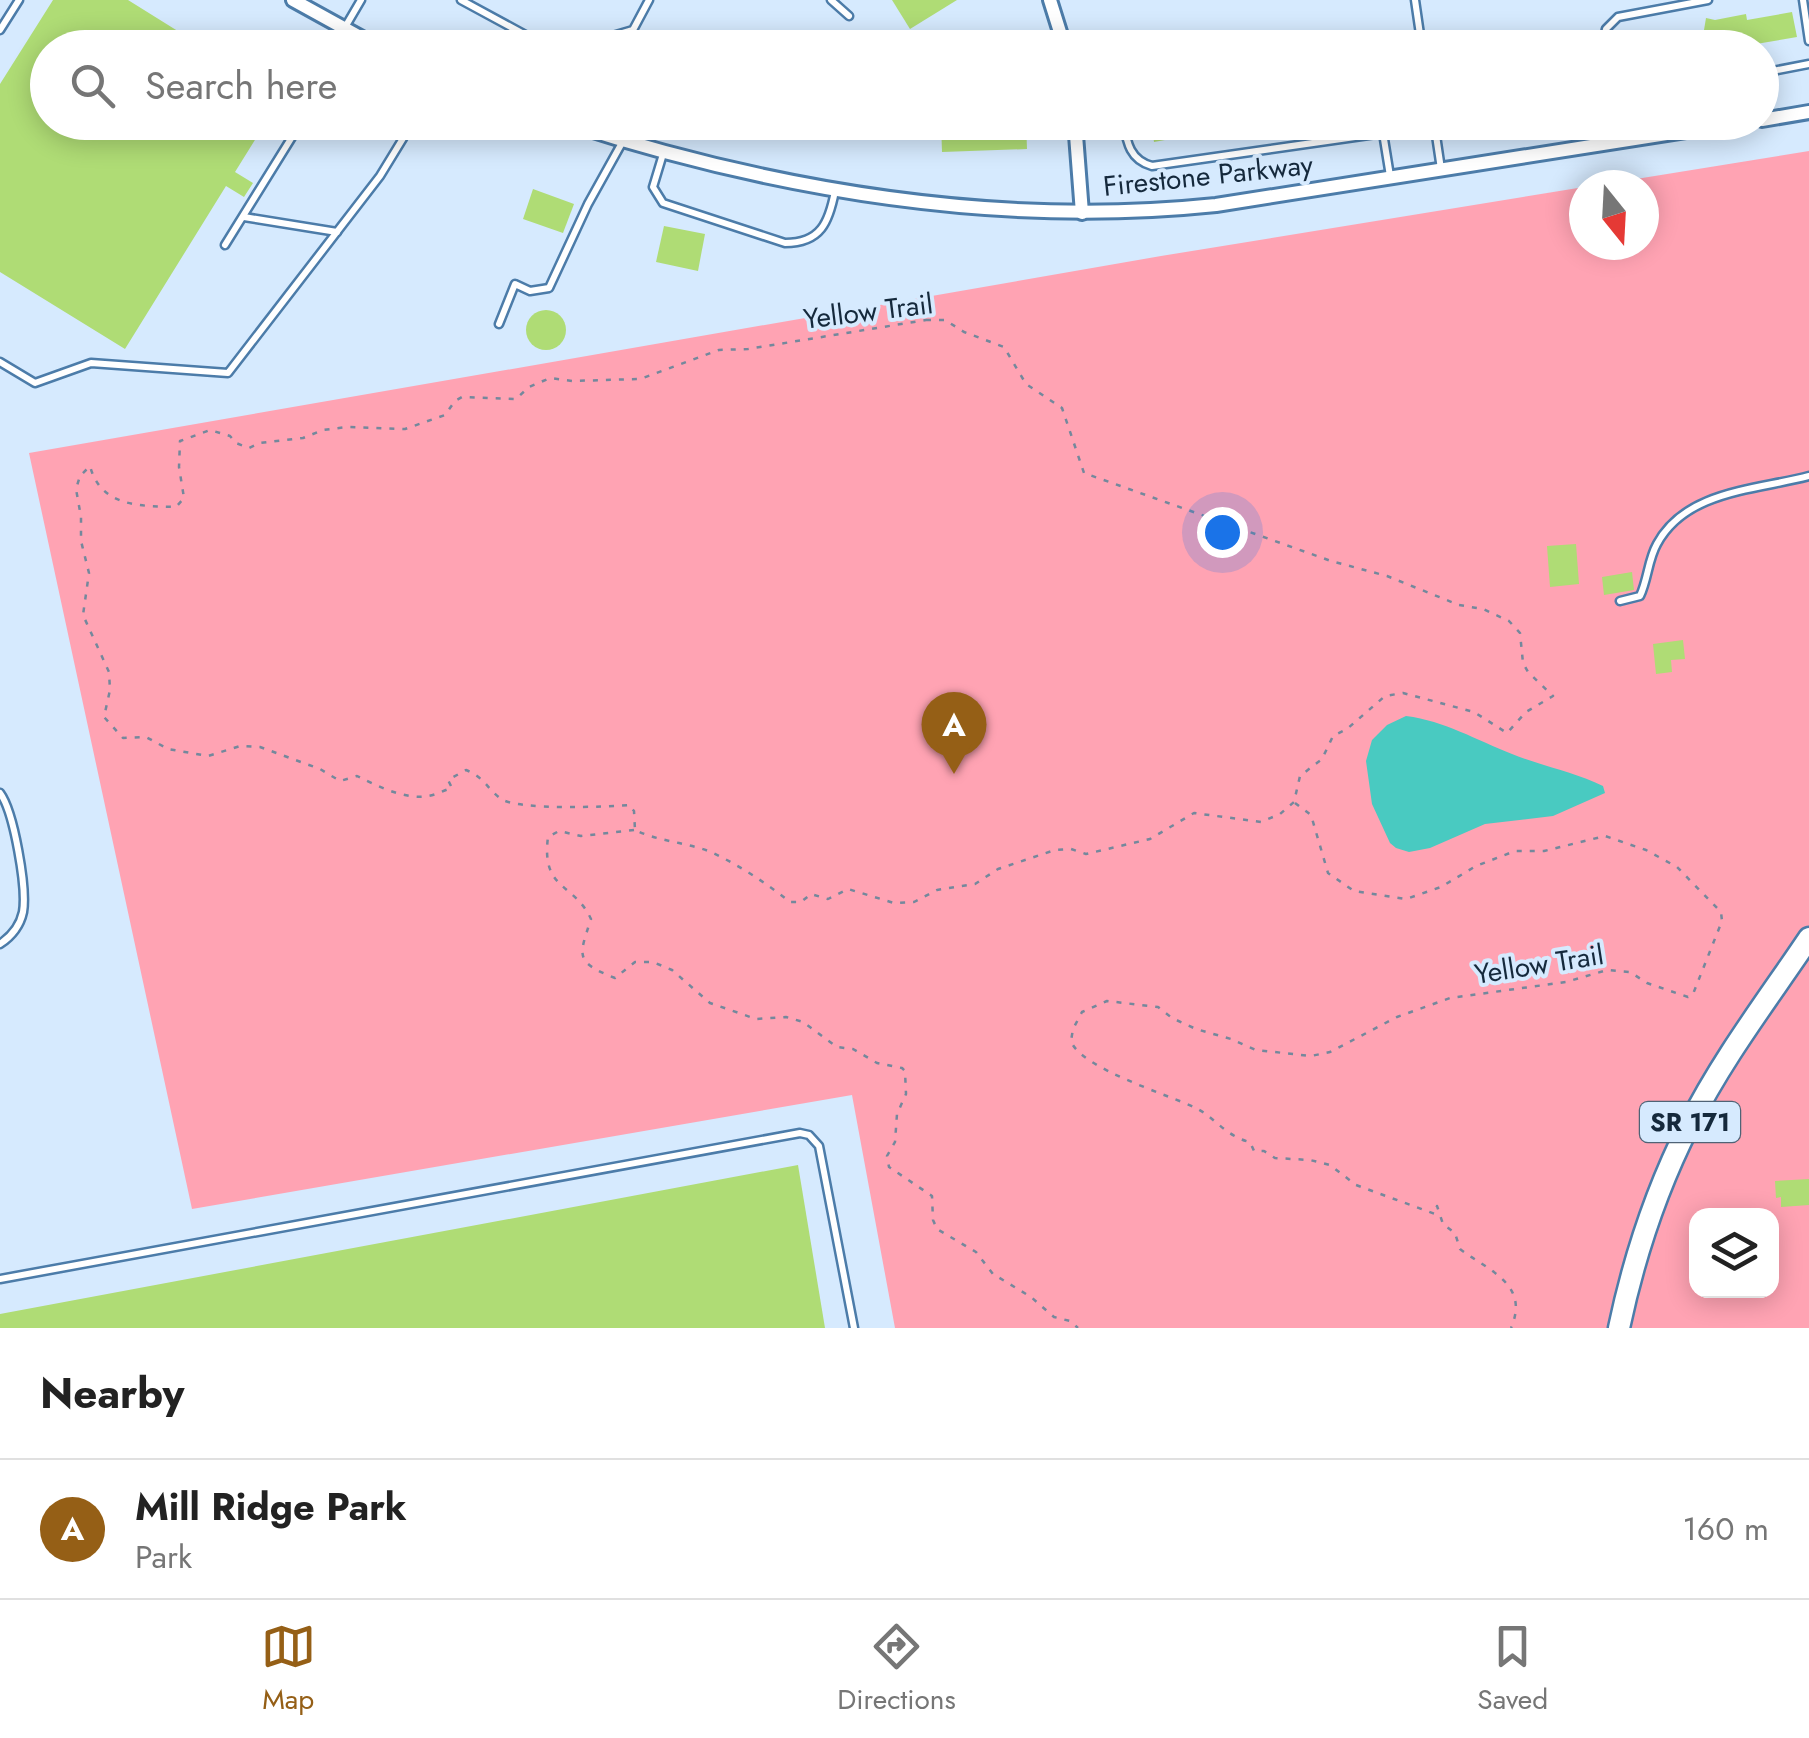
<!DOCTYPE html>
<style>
:root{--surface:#fff;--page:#f6f6f6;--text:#222;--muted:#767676;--line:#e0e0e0;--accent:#955f16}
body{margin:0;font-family:Jost,sans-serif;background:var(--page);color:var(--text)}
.controls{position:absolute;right:30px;bottom:30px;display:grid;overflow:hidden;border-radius:20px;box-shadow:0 5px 25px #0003}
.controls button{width:90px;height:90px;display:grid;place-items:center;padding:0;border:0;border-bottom:2px solid var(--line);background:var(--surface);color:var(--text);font:50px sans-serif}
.compass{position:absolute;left:1569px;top:170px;width:90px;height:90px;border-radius:50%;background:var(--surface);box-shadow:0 5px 25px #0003;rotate:162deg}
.you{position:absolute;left:1222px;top:532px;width:35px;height:35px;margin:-25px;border:8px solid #fff;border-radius:50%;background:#1a73e8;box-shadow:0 0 0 15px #1a73e833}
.badge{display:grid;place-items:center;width:65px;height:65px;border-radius:50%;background:var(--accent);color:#fff;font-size:32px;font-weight:700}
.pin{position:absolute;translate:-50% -82px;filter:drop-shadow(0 2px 5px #0008)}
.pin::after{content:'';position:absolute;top:52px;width:35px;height:30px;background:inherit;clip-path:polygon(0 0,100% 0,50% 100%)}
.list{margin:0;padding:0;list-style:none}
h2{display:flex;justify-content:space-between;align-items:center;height:130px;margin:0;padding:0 40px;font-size:42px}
h2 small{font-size:32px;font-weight:400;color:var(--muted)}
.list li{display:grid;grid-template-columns:65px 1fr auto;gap:30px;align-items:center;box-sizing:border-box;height:140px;padding:0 40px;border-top:2px solid var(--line)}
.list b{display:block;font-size:38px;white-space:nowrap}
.list p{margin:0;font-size:32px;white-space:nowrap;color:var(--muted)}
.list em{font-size:32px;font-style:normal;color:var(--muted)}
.icon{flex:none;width:55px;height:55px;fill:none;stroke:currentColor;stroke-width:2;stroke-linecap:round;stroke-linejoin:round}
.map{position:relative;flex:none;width:1809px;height:1328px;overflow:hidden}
.search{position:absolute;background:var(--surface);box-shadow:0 5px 25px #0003;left:30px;right:30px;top:30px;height:110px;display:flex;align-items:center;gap:25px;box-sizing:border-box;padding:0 35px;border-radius:55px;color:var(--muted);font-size:38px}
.sheet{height:270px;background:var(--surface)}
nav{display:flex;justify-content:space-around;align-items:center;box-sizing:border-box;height:140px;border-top:2px solid var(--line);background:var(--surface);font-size:28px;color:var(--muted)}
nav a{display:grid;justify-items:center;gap:5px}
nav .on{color:var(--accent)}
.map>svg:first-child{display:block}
.green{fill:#ffa3b3;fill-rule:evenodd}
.water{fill:#49cac1}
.building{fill:#afdc75}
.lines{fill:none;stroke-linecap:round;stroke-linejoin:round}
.lane-casing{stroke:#4c7ca9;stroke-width:11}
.street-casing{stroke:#4c7ca9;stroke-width:18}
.primary-casing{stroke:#4c7ca9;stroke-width:25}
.path{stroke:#74889c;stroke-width:2.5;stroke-dasharray:5 8;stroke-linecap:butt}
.lane{stroke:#fff;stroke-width:6}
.street{stroke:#fff;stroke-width:12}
.primary{stroke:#fff;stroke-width:20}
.labels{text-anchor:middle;stroke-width:8;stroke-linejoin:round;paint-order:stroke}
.shield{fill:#d6eafe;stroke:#4f6376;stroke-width:2.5}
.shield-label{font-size:25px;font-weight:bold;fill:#15293c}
.street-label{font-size:28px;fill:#15293c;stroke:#d6eafe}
</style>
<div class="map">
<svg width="1809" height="1328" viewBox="0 0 1809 1328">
<rect width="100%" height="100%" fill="#d6eafe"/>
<path class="green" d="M1809,151V1328H895L852,1095L192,1209L29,453L1161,256L1584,187V245H1644V185H1599ZM1696,1216H1772V1290H1696Z"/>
<path class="water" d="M1406,716C1445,721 1476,740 1512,754C1542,766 1574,772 1603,786L1605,793L1553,816L1485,824L1430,848L1409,852L1396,848L1390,843L1372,804L1366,761L1372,740L1387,725Z"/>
<g class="building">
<polygon points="53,0 128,0 205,48 48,48 48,122 266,122 235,172 253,183 244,197 226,186 125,349 0,272 0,84"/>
<polygon points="892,0 957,0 910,29"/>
<polygon points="1792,12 1797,37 1750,45 1750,48 1701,48 1706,18 1715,20 1746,14 1747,20"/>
<polygon points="941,122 1026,122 1027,149 942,152"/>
<polygon points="1151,122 1224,122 1225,129 1154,142"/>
<polygon points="533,189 574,204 563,233 523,219"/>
<polygon points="664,226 705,234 698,271 656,262"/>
<circle cx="546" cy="330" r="20"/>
<polygon points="1576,544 1579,584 1550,587 1547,546"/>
<polygon points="1632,572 1634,590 1604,595 1602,577"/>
<polygon points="1683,640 1685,659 1671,660 1672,672 1656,674 1653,644"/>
<polygon points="798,1165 825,1328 0,1328 0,1314"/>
<polygon points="1809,1179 1809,1205 1781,1207 1781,1197 1776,1198 1775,1181"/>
</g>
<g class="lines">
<g class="lane-casing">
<g id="lane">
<polyline points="461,0 531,38 554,46 592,42"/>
<polyline points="831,0 849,16"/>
<polyline points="1415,0 1422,48"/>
<polyline points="1803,0 1809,41"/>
<polyline points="344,29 361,0"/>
<polyline points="0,30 19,0"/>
<polyline points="590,48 592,42 633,30 649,0"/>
<polyline points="1602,48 1606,29 1618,17 1708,0"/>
<polyline points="1762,73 1809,64"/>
<path d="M1123,122C1127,143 1130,160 1152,166L1383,133L1390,176"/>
<polyline points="1381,122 1383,133"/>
<polyline points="1434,122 1441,169"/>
<polyline points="1617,122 1620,140"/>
<polyline points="1076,126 1109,122"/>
<path d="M663,154L653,187L663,203L785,243C821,243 829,222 835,191"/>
<polyline points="244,217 337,232"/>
<polyline points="225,245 292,137"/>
<polyline points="499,324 515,284 530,291 549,288 588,204 623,141"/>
<polyline points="0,362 35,383 91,363 228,373 380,176 413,122"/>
<path d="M1620,601L1640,596C1648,579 1648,560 1657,544C1686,490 1757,490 1809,476"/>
<path d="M0,793C14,812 27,888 23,912C20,926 12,936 0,944"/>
<polyline points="0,1279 800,1133 809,1135 819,1146 854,1328"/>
</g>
</g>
<g class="street-casing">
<g id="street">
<polyline points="293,0 380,48"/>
<polyline points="1050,0 1065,48"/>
<polyline points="1762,120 1809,112"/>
<path d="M564,122C774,190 995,228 1216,205L1743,122"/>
<polyline points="1075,122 1082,213"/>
</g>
</g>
<g class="primary-casing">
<path id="primary" d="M1619,1328C1634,1257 1656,1190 1689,1125C1722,1059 1768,999 1809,938"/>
</g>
<g class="path">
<path d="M926,320H945L964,332L1004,347L1026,384L1062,408L1084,473L1331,561L1387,576L1459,605L1483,609L1509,621L1520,633L1523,663L1528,672L1553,696L1526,712L1507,733L1474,712L1403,693L1385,696L1347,729L1333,736L1322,759L1300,776L1294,802L1280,814L1261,822L1194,813L1150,839L1086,854L1071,849L1055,850L998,869L975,884L937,890L914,902L894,903L848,889L828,899L811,894L801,902H790C766,883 739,865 711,852C686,842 660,842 635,830L634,811L629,805C605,807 522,810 503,800C488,791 486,778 466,770L448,780L452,788C444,790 436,795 428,796C405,800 377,786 357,776L340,781L320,769L260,747L240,746L208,756L168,749L146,737L123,738L104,717L110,690L109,672L83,615L89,573L81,541V517L76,489L80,476L90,466C101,507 139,506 176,507L184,498L179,467L180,441L210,430L230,436L236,443L249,448L260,443L303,438L323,430L347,427L405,429L445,415L455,401L462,397L516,399L529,387L550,378L572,381L640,379L719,350L748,349Z"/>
<path d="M1295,803L1311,815L1328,873L1354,891L1406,899L1441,887L1476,866L1515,851H1544L1605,836L1646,850L1677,867L1721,912L1722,921L1693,994L1688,997L1647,983L1630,972L1607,970L1566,982L1450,998L1397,1017L1330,1052L1311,1056L1256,1050L1231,1039L1196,1029L1172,1018L1158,1007L1107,1001L1082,1012L1073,1029L1071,1041C1080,1068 1169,1095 1196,1108C1215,1118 1227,1137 1250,1142L1254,1151H1264L1275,1158L1310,1160L1330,1165L1356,1185L1435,1214L1437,1206L1443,1224L1455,1233L1460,1249C1489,1271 1530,1284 1511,1328"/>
<path d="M634,830L581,836L559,831L548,837C541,891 574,882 591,919C579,956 574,962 615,978L635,962H653L672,970L710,1003L756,1019L786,1017L803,1022L837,1047L853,1049L877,1063L902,1068L905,1071L906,1094L897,1114L895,1142L887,1156L889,1167L932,1196L933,1220L937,1229L976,1252L993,1274L1031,1297L1054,1317L1070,1321L1078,1328"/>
</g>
<use href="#lane" class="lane"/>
<use href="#street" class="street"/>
<use href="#primary" class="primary"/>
</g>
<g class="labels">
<rect class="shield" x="1640" y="1102" width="100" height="40" rx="8"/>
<g class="shield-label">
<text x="1690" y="1131">SR 171</text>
</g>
<g class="street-label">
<text transform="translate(1208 175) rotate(-6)" y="10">Firestone Parkway</text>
<text transform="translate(868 311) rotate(-7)" y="10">Yellow Trail</text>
<text transform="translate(1539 964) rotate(-9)" y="10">Yellow Trail</text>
</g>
</g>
</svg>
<div class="controls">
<button><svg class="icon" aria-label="layers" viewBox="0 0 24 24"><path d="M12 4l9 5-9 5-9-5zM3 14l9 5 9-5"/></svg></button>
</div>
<svg class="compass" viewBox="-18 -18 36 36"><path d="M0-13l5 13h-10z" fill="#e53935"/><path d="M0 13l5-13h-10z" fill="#767676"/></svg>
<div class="you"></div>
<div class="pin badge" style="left:954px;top:774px">A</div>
<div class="search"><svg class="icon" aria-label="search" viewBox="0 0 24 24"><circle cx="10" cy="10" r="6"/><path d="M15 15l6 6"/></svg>Search here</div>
</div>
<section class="sheet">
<h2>Nearby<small></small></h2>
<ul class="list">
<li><span class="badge">A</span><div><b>Mill Ridge Park</b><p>Park</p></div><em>160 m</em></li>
</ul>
</section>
<nav>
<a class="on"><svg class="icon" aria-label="map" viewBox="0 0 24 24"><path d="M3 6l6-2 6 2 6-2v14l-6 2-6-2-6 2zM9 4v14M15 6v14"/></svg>Map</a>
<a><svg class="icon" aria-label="directions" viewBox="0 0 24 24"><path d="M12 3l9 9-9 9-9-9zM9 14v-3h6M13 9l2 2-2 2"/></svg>Directions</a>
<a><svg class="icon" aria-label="saved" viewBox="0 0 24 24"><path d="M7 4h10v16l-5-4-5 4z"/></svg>Saved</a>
</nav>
